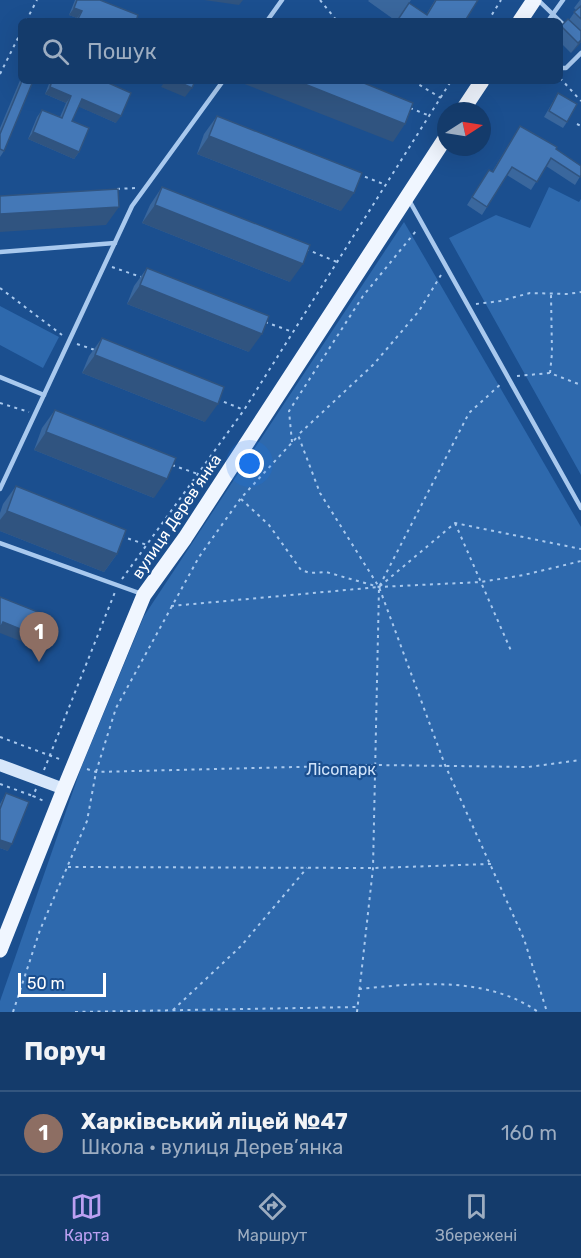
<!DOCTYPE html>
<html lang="uk">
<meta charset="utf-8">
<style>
:root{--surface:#143b6b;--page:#214673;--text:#f1f3f6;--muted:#9dadc1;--line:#33557e;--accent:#bca0f2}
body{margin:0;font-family:Rubik,sans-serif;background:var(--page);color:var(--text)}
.compass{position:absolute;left:437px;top:102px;width:54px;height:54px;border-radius:50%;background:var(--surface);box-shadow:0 6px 24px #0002;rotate:78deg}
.scale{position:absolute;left:18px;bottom:15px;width:88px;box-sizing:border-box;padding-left:6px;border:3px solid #fff;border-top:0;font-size:16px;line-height:21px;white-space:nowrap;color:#fff;-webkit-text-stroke:4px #1b4f8f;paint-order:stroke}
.you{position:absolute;left:250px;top:464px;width:21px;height:21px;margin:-15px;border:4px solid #fff;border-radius:50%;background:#1a73e8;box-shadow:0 0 0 9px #1a73e833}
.badge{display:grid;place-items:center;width:39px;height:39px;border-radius:50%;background:var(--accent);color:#fff;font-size:20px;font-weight:700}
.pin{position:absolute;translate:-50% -50px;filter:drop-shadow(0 2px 3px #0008)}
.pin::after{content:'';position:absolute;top:32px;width:21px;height:18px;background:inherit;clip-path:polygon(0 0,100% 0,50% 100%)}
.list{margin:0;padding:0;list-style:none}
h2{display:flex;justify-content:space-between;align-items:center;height:78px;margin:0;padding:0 24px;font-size:26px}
h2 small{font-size:20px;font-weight:400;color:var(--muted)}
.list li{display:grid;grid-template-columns:39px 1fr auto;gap:18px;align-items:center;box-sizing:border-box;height:84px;padding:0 24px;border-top:2px solid var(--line)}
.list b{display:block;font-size:22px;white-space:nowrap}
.list p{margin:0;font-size:20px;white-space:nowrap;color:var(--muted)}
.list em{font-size:20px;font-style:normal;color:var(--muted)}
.icon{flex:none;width:33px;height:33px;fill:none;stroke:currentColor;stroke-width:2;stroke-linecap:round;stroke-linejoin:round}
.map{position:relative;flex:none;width:581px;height:1012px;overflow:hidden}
.search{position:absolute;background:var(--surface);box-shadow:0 6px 24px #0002;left:18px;right:18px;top:18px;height:66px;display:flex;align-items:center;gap:15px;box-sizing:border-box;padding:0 21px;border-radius:9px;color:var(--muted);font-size:22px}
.sheet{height:162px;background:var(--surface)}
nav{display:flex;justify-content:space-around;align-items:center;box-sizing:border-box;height:84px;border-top:2px solid var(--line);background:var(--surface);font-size:16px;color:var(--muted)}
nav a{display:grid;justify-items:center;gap:3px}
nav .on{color:var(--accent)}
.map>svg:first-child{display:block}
.green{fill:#2e69ad}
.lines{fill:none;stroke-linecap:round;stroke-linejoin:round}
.path{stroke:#a9c9ee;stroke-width:2;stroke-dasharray:3 4.5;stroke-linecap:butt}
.lane{stroke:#a9c9ee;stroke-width:4.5}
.secondary{stroke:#d6e6fa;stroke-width:12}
.primary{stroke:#f0f6ff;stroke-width:15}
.wall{fill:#3a679d}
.shaded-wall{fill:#305480}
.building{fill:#4478b7;stroke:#305480;stroke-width:1.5}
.labels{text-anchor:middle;stroke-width:4.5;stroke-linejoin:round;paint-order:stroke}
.street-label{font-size:16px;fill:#fff;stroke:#1b4f8f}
.park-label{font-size:16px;fill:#cfe3fa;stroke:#1b4f8f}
</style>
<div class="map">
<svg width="581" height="1012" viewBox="0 0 581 1012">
<rect width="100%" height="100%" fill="#1b4f8f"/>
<g class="green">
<polygon points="549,187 579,202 581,199 581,475 449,238 496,215 530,228"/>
<polygon points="404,222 581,527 581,1012 0,1012 0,1001 81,768 144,616"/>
<polygon points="0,306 59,337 43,368 0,345"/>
</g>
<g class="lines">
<g class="path">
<polyline points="320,0 337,21"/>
<polyline points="26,21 37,0"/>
<polyline points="488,21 501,0"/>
<polyline points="0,74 21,32"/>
<polyline points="560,78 581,101"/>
<polyline points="413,81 441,98"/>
<polyline points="410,108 430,116"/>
<polyline points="577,124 581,126"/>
<polyline points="358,174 386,185"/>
<polyline points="117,189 135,188"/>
<polyline points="306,249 337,262"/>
<polyline points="112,267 141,277"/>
<polyline points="441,275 419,311 374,364 298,435 320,493 379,587 445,765 524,939 547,1012"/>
<polyline points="0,288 62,335"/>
<polyline points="476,304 500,301 530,293 568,294 581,292"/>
<polyline points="265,322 293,332"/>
<polyline points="77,344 95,350"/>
<polyline points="550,373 552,353 551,295"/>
<polyline points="517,376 550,373 581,385"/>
<polyline points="217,399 244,410"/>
<polyline points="0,403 29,412"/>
<polyline points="292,442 289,411 363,296 416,231"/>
<polyline points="172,465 198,474"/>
<polyline points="241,499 269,525 301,570 310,573 326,572 379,587 481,582 524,575 581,561"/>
<polyline points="455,523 512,653"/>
<polyline points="121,536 147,545"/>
<polyline points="122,579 244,410 451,81"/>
<polyline points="171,606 379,587 455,523 581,549"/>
<polyline points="0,737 62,760"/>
<polyline points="87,769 96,772 376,765 528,767 581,760"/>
<polyline points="44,770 115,592"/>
<polyline points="0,784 33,796"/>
<polyline points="36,789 33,796 44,801 43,803"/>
<polyline points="68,867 373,868 491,864"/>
<path d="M359,989C417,983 488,976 538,1012"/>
<polyline points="173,1010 241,946 307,868"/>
<polyline points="13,1012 40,930 87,821 96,772 116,708 199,557 241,498 298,436"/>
<polyline points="75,1012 357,1007"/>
<polyline points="357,1012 373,868 379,587 469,413 502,383"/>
</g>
<g class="lane">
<polyline points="538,0 566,27"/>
<polyline points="267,21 282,0"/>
<polyline points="548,21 563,0"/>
<polyline points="560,68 566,68 581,53"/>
<polyline points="409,200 581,508"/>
<polyline points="0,252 115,243"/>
<polyline points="0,377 44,395"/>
<polyline points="0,489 132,206 223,81"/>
<polyline points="0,543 142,594"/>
</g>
<polyline class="secondary" points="0,765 64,789"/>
<g class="primary">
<polyline points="520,21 534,0"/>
<polyline points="462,111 482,81"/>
<polyline points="0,950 64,789 144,595 185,538 446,137"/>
</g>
</g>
<g class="wall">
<polygon points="75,0 100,0 136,21 75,21 77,18 69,15"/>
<polygon points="369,0 411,0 409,3 426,15 435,0 478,0 465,21 396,21 368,1"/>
<polygon points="580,0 581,0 581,42 571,53 560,42 560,27 568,19 569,20 576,10 574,8"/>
<polygon points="21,78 21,81 33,81 4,151 0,157 0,128"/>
<polygon points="50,81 104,81 116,123 78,106 72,121 79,152 74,159 28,139 37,117 42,110 60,117 66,103 45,94"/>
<polygon points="558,93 567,122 563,128 544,117"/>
<polygon points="217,116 341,211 197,154 204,134"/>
<polygon points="520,126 556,149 581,175 575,185 546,166 531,190 507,175 482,215 467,205 489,170 492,172"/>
<polygon points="162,187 290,282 142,223 150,205"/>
<polygon points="147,268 249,352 127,304 134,286"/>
<polygon points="102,338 205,422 82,373 89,356"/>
<polygon points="55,410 154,498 34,450 42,428"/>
<polygon points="16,486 117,554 104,572 0,531 0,513 3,504"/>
<polygon points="6,793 8,851 0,848 0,804"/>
</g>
<g class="shaded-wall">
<polygon points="204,0 243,0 239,5"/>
<polygon points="74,8 82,11 77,18 69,15"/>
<polygon points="581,40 581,42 579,45 571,53"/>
<polygon points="165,81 177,81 192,88 185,97 161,87"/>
<polygon points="243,81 297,81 405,124 393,142 242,83"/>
<polygon points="50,87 71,96 66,103 45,94"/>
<polygon points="82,99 121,116 116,123 77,106"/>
<polygon points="33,132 79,152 74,159 28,139"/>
<polygon points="209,136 354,193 341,211 197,154"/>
<polygon points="155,205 303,264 290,282 142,223"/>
<polygon points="119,207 106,225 0,232 0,214"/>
<polygon points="140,285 262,334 249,352 127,304"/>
<polygon points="95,355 218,404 205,422 82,373"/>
<polygon points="46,432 167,479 154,498 34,450"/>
<polygon points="7,511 117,554 104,572 0,531 0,520"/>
<polygon points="3,622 45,639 38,648 0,633 0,625"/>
<polygon points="0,840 12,844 8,851 0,848"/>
</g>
<g class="building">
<polygon points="77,0 100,0 138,15 136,21 77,21 82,11 74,8"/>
<polygon points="436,0 478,0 465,21 397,21 409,3 427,15"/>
<polygon points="581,6 581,19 574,12"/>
<polygon points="568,19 581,31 581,40 578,43 561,26"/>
<polygon points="22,81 33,81 4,151 0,149 0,134"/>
<polygon points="52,81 104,81 131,93 121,116 82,99 72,121 89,128 79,152 33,132 42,110 62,118 71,96 50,87"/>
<polygon points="177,81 195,81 192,88"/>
<polygon points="297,81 359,81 413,103 405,124"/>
<polygon points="558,93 577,104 567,122 549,111"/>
<polygon points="217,116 362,173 354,193 209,136"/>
<polygon points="520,126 557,147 556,149 581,166 581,175 580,177 551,158 537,182 512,167 487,207 472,197 489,170 493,172"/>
<polygon points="162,187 310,245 303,264 155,205"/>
<polygon points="118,189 119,207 0,214 0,196"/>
<polygon points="147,268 269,316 262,334 140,285"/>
<polygon points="102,338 224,387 218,404 95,355"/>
<polygon points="55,410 176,458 167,479 46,432"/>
<polygon points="16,486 126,530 117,554 7,511"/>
<polygon points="0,597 53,618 45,639 3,622 0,629"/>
<polygon points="6,793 29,802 12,844 0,840 0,809"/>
</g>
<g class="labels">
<g class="street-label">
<text transform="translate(176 516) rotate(-56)" y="6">вулиця Дерев’янка</text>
</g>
<g class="park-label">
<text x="341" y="775">Лісопарк</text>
</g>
</g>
</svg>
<svg class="compass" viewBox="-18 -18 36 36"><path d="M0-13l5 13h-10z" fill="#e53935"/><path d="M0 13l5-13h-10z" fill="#9dadc1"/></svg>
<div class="scale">50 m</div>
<div class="you"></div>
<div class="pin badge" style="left:39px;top:662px;background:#8d6e63">1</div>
<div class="search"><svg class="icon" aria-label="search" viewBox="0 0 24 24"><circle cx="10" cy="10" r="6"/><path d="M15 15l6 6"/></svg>Пошук</div>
</div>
<section class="sheet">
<h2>Поруч<small></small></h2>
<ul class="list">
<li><span class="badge" style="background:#8d6e63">1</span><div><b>Харківський ліцей №47</b><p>Школа · вулиця Дерев’янка</p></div><em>160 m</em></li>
</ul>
</section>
<nav>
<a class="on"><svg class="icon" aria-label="map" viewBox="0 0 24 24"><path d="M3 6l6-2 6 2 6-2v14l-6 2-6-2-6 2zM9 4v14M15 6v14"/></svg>Карта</a>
<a><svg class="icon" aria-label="directions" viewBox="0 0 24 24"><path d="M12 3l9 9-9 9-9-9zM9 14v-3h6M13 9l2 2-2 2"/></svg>Маршрут</a>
<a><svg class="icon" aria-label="saved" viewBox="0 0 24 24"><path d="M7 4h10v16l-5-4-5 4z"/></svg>Збережені</a>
</nav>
